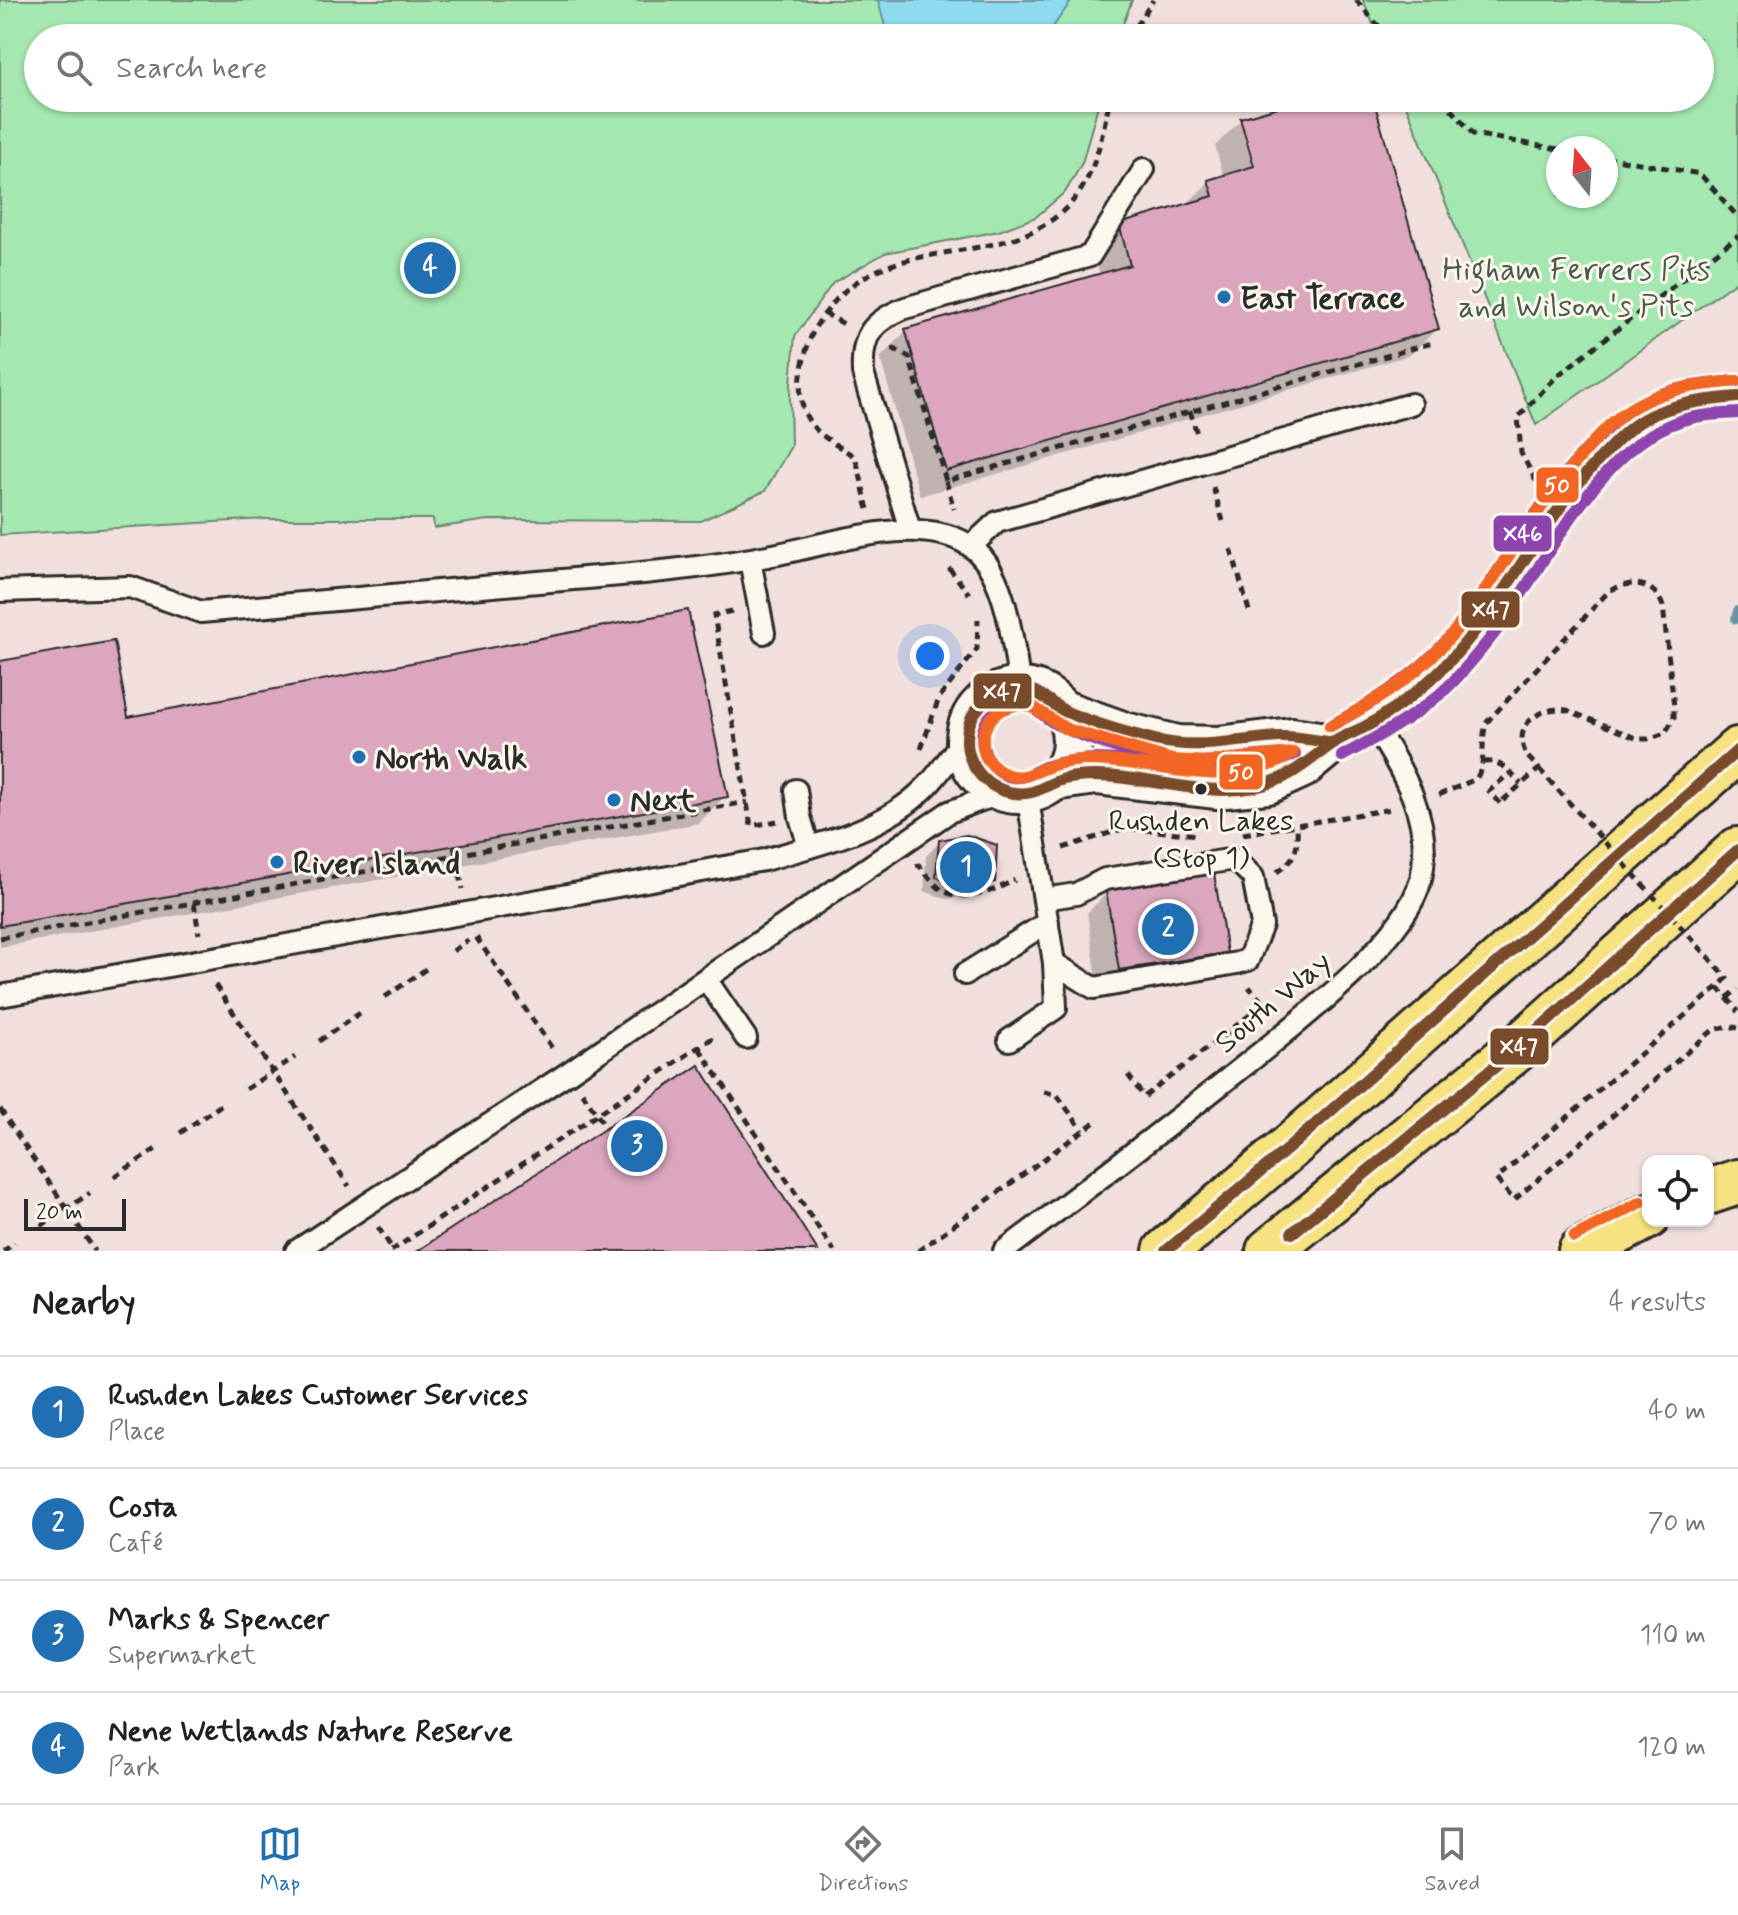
<!DOCTYPE html>
<meta charset="utf-8">
<style>
:root{--surface:#fff;--page:#f2f2f2;--text:#202124;--muted:#757577;--line:#e0e0e0;--accent:#1f6fb2}
body{margin:0;font-family:Mynerve,sans-serif;background:var(--page);color:var(--text)}
.controls{position:absolute;right:24px;bottom:24px;display:grid;overflow:hidden;border-radius:16px;box-shadow:0 2px 6px #0004}
.controls button{width:72px;height:72px;display:grid;place-items:center;padding:0;border:0;border-bottom:2px solid var(--line);background:var(--surface);color:var(--text);font:40px sans-serif}
.compass{position:absolute;left:1546px;top:136px;width:72px;height:72px;border-radius:50%;background:var(--surface);box-shadow:0 2px 6px #0004;rotate:343deg}
.scale{position:absolute;left:24px;bottom:20px;width:102px;box-sizing:border-box;padding-left:8px;border:4px solid #2b2b2b;border-top:0;font-size:22px;line-height:28px;white-space:nowrap;color:#2b2b2b;-webkit-text-stroke:6px #fbf7ec;paint-order:stroke}
.you{position:absolute;left:930px;top:656px;width:28px;height:28px;margin:-20px;border:6px solid #fff;border-radius:50%;background:#1a73e8;box-shadow:0 0 0 12px #1a73e833}
.badge{display:grid;place-items:center;width:52px;height:52px;border-radius:50%;background:var(--accent);color:#fff;font-size:26px;font-weight:700}
.pin{position:absolute;translate:-50% -50%;border:4px solid #fff;box-shadow:0 2px 8px #0006}
.list{margin:0;padding:0;list-style:none}
h2{display:flex;justify-content:space-between;align-items:center;height:104px;margin:0;padding:0 32px;font-size:34px}
h2 small{font-size:26px;font-weight:400;color:var(--muted)}
.list li{display:grid;grid-template-columns:52px 1fr auto;gap:24px;align-items:center;box-sizing:border-box;height:112px;padding:0 32px;border-top:2px solid var(--line)}
.list b{display:block;font-size:30px;white-space:nowrap}
.list p{margin:0;font-size:26px;white-space:nowrap;color:var(--muted)}
.list em{font-size:26px;font-style:normal;color:var(--muted)}
.icon{flex:none;width:44px;height:44px;fill:none;stroke:currentColor;stroke-width:2;stroke-linecap:round;stroke-linejoin:round}
.map{position:relative;flex:none;width:1738px;height:1251px;overflow:hidden}
.search{position:absolute;background:var(--surface);box-shadow:0 2px 6px #0004;left:24px;right:24px;top:24px;height:88px;display:flex;align-items:center;gap:20px;box-sizing:border-box;padding:0 28px;border-radius:44px;color:var(--muted);font-size:30px}
.sheet{height:552px;background:var(--surface)}
nav{display:flex;justify-content:space-around;align-items:center;box-sizing:border-box;height:112px;border-top:2px solid var(--line);background:var(--surface);font-size:22px;color:var(--muted)}
nav a{display:grid;justify-items:center;gap:4px}
nav .on{color:var(--accent)}
.map>svg:first-child{display:block}
.green{fill:#a5e7b1;stroke:#68896e;stroke-width:2;fill-rule:evenodd}
.water{fill:#8edaef;stroke:#6694a1;stroke-width:2}
.shadow{fill:#0003}
.lines{fill:none;stroke-linecap:round;stroke-linejoin:round}
.stream{stroke:#6694a1;stroke-width:10}
.building{fill:#dba6be;stroke:#2b2b2b;stroke-width:2}
.service-casing{stroke:#2b2b2b;stroke-width:26}
.minor-casing{stroke:#2b2b2b;stroke-width:44}
.primary-casing{stroke:#2b2b2b;stroke-width:50}
.trunk-casing{stroke:#2b2b2b;stroke-width:50}
.path{stroke:#2b2b2b;stroke-width:5;stroke-dasharray:8 6;stroke-linecap:butt}
.service{stroke:#fbf7ec;stroke-width:20}
.minor{stroke:#fbf7ec;stroke-width:38}
.primary{stroke:#f7e281;stroke-width:44}
.trunk{stroke:#f7e281;stroke-width:44}
.path-bridge{stroke:#2b2b2b;stroke-width:5;stroke-dasharray:8 6;stroke-linecap:butt}
.bus-1-casing{stroke:#fbf7ec;stroke-width:18}
.bus-2-casing{stroke:#fbf7ec;stroke-width:18}
.bus-3-casing{stroke:#fbf7ec;stroke-width:18}
.bus-1{stroke:#7a4b2a;stroke-width:12}
.bus-2{stroke:#8e44ad;stroke-width:12}
.bus-3{stroke:#f26522;stroke-width:12}
.poi-dot{fill:#1f6fb2;stroke:#fbf7ec;stroke-width:3}
.bus-dot{fill:#2b2b2b;stroke:#fbf7ec;stroke-width:3}
.labels{text-anchor:middle;stroke-width:6;stroke-linejoin:round;paint-order:stroke}
.bus-label{font-size:30px;fill:#2b2b2b;stroke:#fbf7ec}
.park-label{font-size:32px;fill:#4a5a4c;stroke:#fbf7ec}
.poi-label{font-size:32px;font-weight:bold;fill:#2b2b2b;stroke:#fbf7ec;text-anchor:start}
.street-label{font-size:32px;fill:#2b2b2b;stroke:#fbf7ec}
.line-badge{stroke:#fbf7ec;stroke-width:3}
.badge-label{font-size:22px;text-anchor:middle;font-weight:bold;fill:#fff}
</style>
<div class="map">
<svg width="1738" height="1251" viewBox="0 0 1738 1251">
<rect width="100%" height="100%" fill="#f1dfde"/>
<filter id="ink" filterUnits="userSpaceOnUse"><feTurbulence type="fractalNoise" baseFrequency=".0125" numOctaves="2"/><feDisplacementMap in="SourceGraphic" scale="16" xChannelSelector="R" yChannelSelector="G"/><feConvolveMatrix kernelMatrix="1 2 1 2 8 2 1 2 1" color-interpolation-filters="sRGB"/></filter>
<g filter="url(#ink)">
<g class="green">
<polygon points="0,0 1132,0 1118,38 38,38 38,98 1100,98 1082,163 1066,191 1036,217 999,231 885,253 833,283 795,336 790,396 791,446 765,491 701,521 488,520 434,528 433,519 265,519 0,535"/>
<path d="M1363,0H1738V280L1536,425L1403,98H1700V38H1379ZM1606,148V196H1558V148Z"/>
</g>
<polygon class="water" points="878,0 1072,0 1045,38 888,38"/>
<g class="shadow">
<polygon points="1316,98 1371,98 1437,329 1410,355 920,496 880,358 906,331 1100,275 1093,252 1120,226 1184,207 1209,182 1224,177 1215,146 1241,120"/>
<polygon points="0,663 126,719 725,796 699,823 0,947"/>
<polygon points="940,842 993,881 979,895 947,899 924,891 926,856"/>
<polygon points="1107,893 1225,953 1205,973 1099,990 1087,913"/>
</g>
<g class="lines">
<polyline class="stream" points="1736,619 1738,611"/>
</g>
<g class="building">
<polygon points="1309,98 1373,98 1439,329 946,471 905,329 1130,265 1119,224 1213,196 1208,180 1254,166 1240,118"/>
<polygon points="688,610 728,797 0,926 0,661 114,641 128,717"/>
<polygon points="967,835 997,845 995,882 961,886 936,877 939,840"/>
<polygon points="1214,873 1227,953 1119,970 1106,891"/>
<polygon points="699,1065 818,1251 417,1251 606,1128"/>
</g>
<g class="lines">
<g class="service-casing">
<g id="service">
<path d="M910,530L863,373C861,336 871,322 905,308L1090,256L1144,169"/>
<polyline points="971,546 997,522 1411,404"/>
<polyline points="750,560 764,633"/>
<path d="M0,591L130,587L201,612C313,602 426,592 538,582C619,575 699,570 778,554C833,543 917,514 967,544C1007,568 1013,645 1020,687"/>
<polyline points="796,790 800,817 809,847"/>
<polyline points="1044,899 1076,894 1105,879 1235,859 1253,877 1262,925 1248,960 1237,963 1094,988 1054,963"/>
<polyline points="965,974 1048,922"/>
<polyline points="706,979 746,1038"/>
<path d="M0,996L764,860C819,844 882,831 924,789C940,774 953,753 966,735"/>
<polyline points="1009,1040 1056,1008 1054,963 1027,793"/>
<polyline points="296,1251 568,1073 949,812 981,800 1009,793"/>
<path d="M1004,1251C1085,1190 1165,1129 1244,1066C1293,1026 1406,942 1421,879C1434,821 1402,769 1372,722"/>
</g>
</g>
<g class="minor-casing">
<g id="minor">
<circle cx="1019" cy="741" r="53"/>
<polyline points="1063,710 1125,732 1178,745 1218,746 1292,737 1333,743"/>
<polyline points="1053,781 1096,775 1215,789 1268,784 1303,768 1333,743 1372,722 1430,682 1478,628 1552,515 1593,466 1619,439 1644,419 1690,401 1738,397"/>
</g>
</g>
<g class="primary-casing">
<g id="primary">
<polyline points="1708,1192 1738,1182"/>
<polyline points="1581,1251 1648,1216"/>
</g>
</g>
<g class="trunk-casing">
<g id="trunk">
<polyline points="1166,1251 1291,1146 1738,750"/>
<polyline points="1269,1251 1519,1047 1738,850"/>
</g>
</g>
<g class="path">
<polyline points="1356,0 1389,38"/>
<polyline points="1129,38 1153,0"/>
<polyline points="1442,98 1473,134 1558,149"/>
<polyline points="1606,157 1700,174 1738,217"/>
<polyline points="824,313 844,324"/>
<polyline points="892,348 909,357 946,481 1432,343"/>
<polyline points="1190,411 1198,437"/>
<polyline points="946,481 954,509"/>
<polyline points="1536,481 1521,453 1518,417 1557,376 1738,236"/>
<polyline points="1213,487 1223,521"/>
<path d="M868,509C864,497 860,466 854,457C851,453 847,452 844,450C827,439 808,428 803,407C797,386 802,362 809,342C814,326 824,314 835,301C896,231 1007,272 1070,204C1096,177 1102,134 1110,98"/>
<polyline points="1231,549 1250,614"/>
<polyline points="949,568 969,594"/>
<polyline points="732,611 714,615 751,826 777,821"/>
<polyline points="921,749 939,698 977,649 978,619"/>
<path d="M1484,762C1502,760 1509,772 1521,784"/>
<path d="M1439,795L1476,779C1488,761 1479,742 1487,722L1609,591C1631,580 1653,580 1663,606L1674,707V718L1665,733L1648,739H1638L1567,710C1541,705 1511,725 1526,754C1529,759 1535,764 1539,769L1500,803"/>
<polyline points="1500,803 1489,791 1510,773"/>
<polyline points="1243,834 1391,809"/>
<polyline points="454,846 463,889"/>
<polyline points="1063,848 1125,828 1198,835"/>
<path d="M916,866L919,865C926,874 936,888 946,892C970,902 995,890 1015,880"/>
<path d="M1277,872C1296,859 1298,849 1297,826"/>
<polyline points="194,903 199,934"/>
<polyline points="476,937 554,1051"/>
<polyline points="0,938 747,802"/>
<polyline points="453,951 468,940"/>
<polyline points="215,985 349,1186"/>
<polyline points="1718,987 1496,1179 1514,1200 1712,1031 1728,1026 1738,1028"/>
<polyline points="385,997 426,969"/>
<polyline points="1727,998 1738,1012"/>
<polyline points="1727,998 1738,989"/>
<polyline points="319,1041 360,1013"/>
<polyline points="699,1048 834,1251"/>
<polyline points="1128,1075 1144,1097 1264,1004 1249,987"/>
<polyline points="246,1089 295,1057"/>
<polyline points="582,1092 606,1128"/>
<polyline points="1044,1092 1057,1095 1083,1131"/>
<polyline points="0,1109 95,1251"/>
<polyline points="180,1133 221,1105"/>
<polyline points="114,1177 156,1149"/>
<polyline points="41,1226 90,1193"/>
<polyline points="378,1227 393,1250"/>
<polyline points="3,1251 15,1243"/>
<polyline points="391,1251 714,1037"/>
<polyline points="918,1251 1099,1119"/>
</g>
<use href="#service" class="service"/>
<use href="#minor" class="minor"/>
<use href="#primary" class="primary"/>
<use href="#trunk" class="trunk"/>
<polyline class="path-bridge" points="1539,769 1727,978 1718,987 1738,1011"/>
<g class="bus-1-casing">
<g id="bus-1">
<path d="M1333,743C1315,740 1297,736 1278,737C1236,740 1198,750 1155,740C1127,733 1096,724 1069,713C1049,705 1039,686 1014,688C989,691 967,712 967,739C966,772 998,800 1032,792C1043,789 1052,782 1064,779C1133,764 1214,811 1282,778C1301,769 1316,755 1333,743C1345,735 1358,731 1370,724C1402,705 1431,682 1455,655C1507,596 1541,524 1594,465C1609,449 1625,430 1644,419C1673,403 1706,400 1738,397"/>
<polyline points="1292,1233 1519,1047 1738,850"/>
<polyline points="1166,1251 1291,1146 1738,750"/>
</g>
</g>
<g class="bus-2-casing">
<g id="bus-2">
<path d="M1021,703C1039,707 1043,718 1058,725C1090,741 1141,757 1177,761C1217,765 1256,753 1295,754C1222,791 1170,759 1096,759C1082,759 1061,762 1048,766C1036,770 1026,779 1013,777C983,773 970,727 997,711C1004,707 1014,706 1021,703Z"/>
<path d="M1330,726C1383,698 1430,666 1466,617C1510,558 1539,499 1591,445C1605,431 1620,414 1637,405C1669,387 1702,384 1737,381"/>
<path d="M1342,756C1375,738 1411,719 1440,694C1458,679 1474,658 1489,640C1545,571 1599,435 1695,417C1709,414 1724,414 1738,413"/>
</g>
</g>
<g class="bus-3-casing">
<g id="bus-3">
<path d="M1021,704L1033,707L1066,729L1172,760L1206,762L1293,753C1230,796 1153,758 1084,760C1072,761 1059,762 1048,767C1034,772 1024,780 1008,775C967,761 979,706 1021,704Z"/>
<path d="M1330,726C1372,703 1410,681 1443,645C1495,586 1530,513 1583,454C1598,436 1616,416 1637,405C1667,388 1703,384 1736,381"/>
<polyline points="1574,1237 1641,1202"/>
</g>
</g>
<use href="#bus-1" class="bus-1"/>
<use href="#bus-2" class="bus-2"/>
<use href="#bus-3" class="bus-3"/>
</g>
</g>
<g class="poi-dot">
<circle cx="1224" cy="297" r="8"/>
<circle cx="359" cy="757" r="8"/>
<circle cx="614" cy="800" r="8"/>
<circle cx="277" cy="862" r="8"/>
</g>
<circle class="bus-dot" cx="1201" cy="789" r="7"/>
<g class="labels">
<g class="bus-label">
<text x="1201" y="830">Rushden Lakes<tspan x="1201" dy="37">(Stop 1)</tspan></text>
</g>
<g class="park-label">
<text x="1576" y="279">Higham Ferrers Pits<tspan x="1576" dy="37">and Wilson's Pits</tspan></text>
</g>
<g class="poi-label">
<text x="1240" y="308">East Terrace</text>
<text x="375" y="768">North Walk</text>
<text x="630" y="811">Next</text>
<text x="293" y="873">River Island</text>
</g>
<g class="street-label">
<text transform="translate(1272 1001) rotate(-40)" y="11">South Way</text>
</g>
</g>
<g class="line-badge">
<rect x="1535" y="466" width="45" height="38" rx="8" fill="#f26522"/>
<rect x="1492" y="514" width="61" height="39" rx="8" fill="#8e44ad"/>
<rect x="1460" y="590" width="61" height="39" rx="8" fill="#7a4b2a"/>
<rect x="972" y="672" width="61" height="38" rx="8" fill="#7a4b2a"/>
<rect x="1218" y="753" width="46" height="38" rx="8" fill="#f26522"/>
<rect x="1489" y="1027" width="61" height="39" rx="8" fill="#7a4b2a"/>
</g>
<g class="badge-label">
<text x="1557" y="493">50</text>
<text x="1523" y="541">X46</text>
<text x="1491" y="617">X47</text>
<text x="1002" y="699">X47</text>
<text x="1241" y="780">50</text>
<text x="1519" y="1054">X47</text>
</g>
</svg>
<div class="controls">
<button><svg class="icon" aria-label="locate" viewBox="0 0 24 24"><circle cx="12" cy="12" r="6"/><path d="M12 2v4M12 18v4M2 12h4M18 12h4"/></svg></button>
</div>
<svg class="compass" viewBox="-18 -18 36 36"><path d="M0-13l5 13h-10z" fill="#e53935"/><path d="M0 13l5-13h-10z" fill="#757577"/></svg>
<div class="scale">20 m</div>
<div class="you"></div>
<div class="pin badge" style="left:966px;top:867px">1</div>
<div class="pin badge" style="left:1168px;top:929px">2</div>
<div class="pin badge" style="left:637px;top:1146px">3</div>
<div class="pin badge" style="left:430px;top:268px">4</div>
<div class="search"><svg class="icon" aria-label="search" viewBox="0 0 24 24"><circle cx="10" cy="10" r="6"/><path d="M15 15l6 6"/></svg>Search here</div>
</div>
<section class="sheet">
<h2>Nearby<small>4 results</small></h2>
<ul class="list">
<li><span class="badge">1</span><div><b>Rushden Lakes Customer Services</b><p>Place</p></div><em>40 m</em></li>
<li><span class="badge">2</span><div><b>Costa</b><p>Café</p></div><em>70 m</em></li>
<li><span class="badge">3</span><div><b>Marks &amp; Spencer</b><p>Supermarket</p></div><em>110 m</em></li>
<li><span class="badge">4</span><div><b>Nene Wetlands Nature Reserve</b><p>Park</p></div><em>120 m</em></li>
</ul>
</section>
<nav>
<a class="on"><svg class="icon" aria-label="map" viewBox="0 0 24 24"><path d="M3 6l6-2 6 2 6-2v14l-6 2-6-2-6 2zM9 4v14M15 6v14"/></svg>Map</a>
<a><svg class="icon" aria-label="directions" viewBox="0 0 24 24"><path d="M12 3l9 9-9 9-9-9zM9 14v-3h6M13 9l2 2-2 2"/></svg>Directions</a>
<a><svg class="icon" aria-label="saved" viewBox="0 0 24 24"><path d="M7 4h10v16l-5-4-5 4z"/></svg>Saved</a>
</nav>
